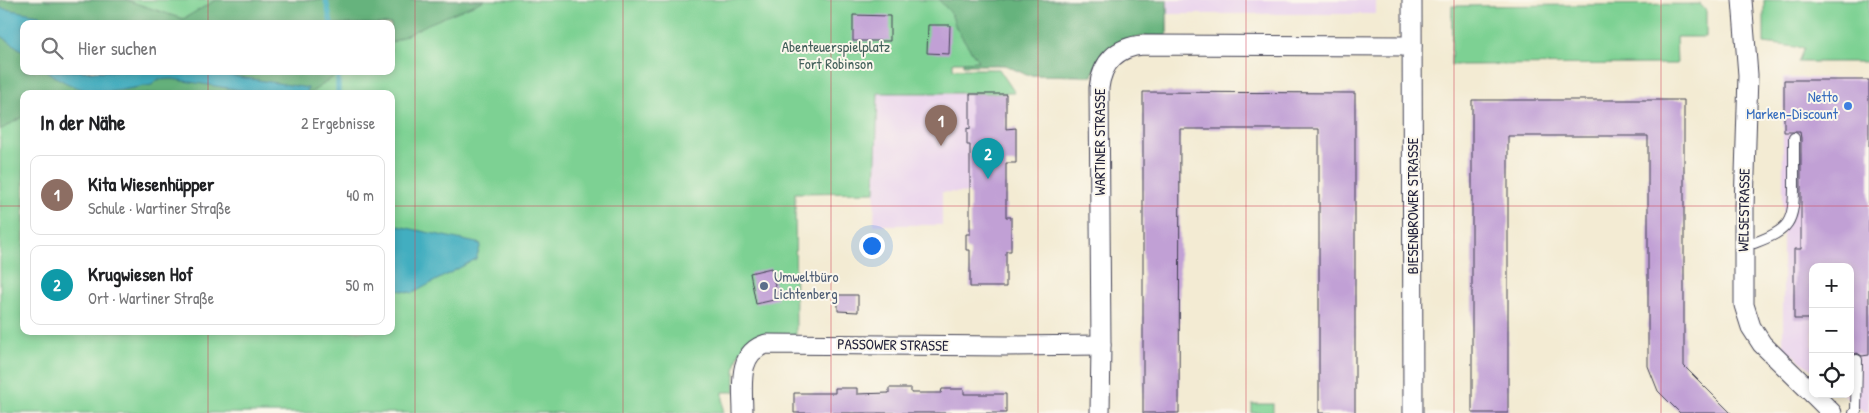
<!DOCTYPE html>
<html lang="de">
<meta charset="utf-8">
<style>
:root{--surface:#fff;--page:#f2f2f2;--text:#202124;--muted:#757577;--line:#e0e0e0;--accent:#d1495b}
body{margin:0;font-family:"Patrick Hand",sans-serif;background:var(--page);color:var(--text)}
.controls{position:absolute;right:15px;bottom:15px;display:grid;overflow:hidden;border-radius:10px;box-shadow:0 2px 8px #0003}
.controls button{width:45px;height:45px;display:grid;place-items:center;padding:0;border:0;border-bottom:1px solid var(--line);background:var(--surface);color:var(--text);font:25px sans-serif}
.you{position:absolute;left:871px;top:245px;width:18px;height:18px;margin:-12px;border:4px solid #fff;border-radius:50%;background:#1a73e8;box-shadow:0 0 0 8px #1a73e833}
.badge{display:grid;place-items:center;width:32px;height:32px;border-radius:50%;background:var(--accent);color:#fff;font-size:16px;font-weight:700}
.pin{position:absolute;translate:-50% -41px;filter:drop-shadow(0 1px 2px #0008)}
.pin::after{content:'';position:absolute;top:26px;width:18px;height:15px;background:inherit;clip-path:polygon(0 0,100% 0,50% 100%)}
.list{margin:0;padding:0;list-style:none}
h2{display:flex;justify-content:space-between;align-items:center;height:65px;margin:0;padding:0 20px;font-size:21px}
h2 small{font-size:16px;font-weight:400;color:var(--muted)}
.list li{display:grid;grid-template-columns:32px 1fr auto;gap:15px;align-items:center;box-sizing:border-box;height:80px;margin:0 10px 10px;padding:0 10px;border:1px solid var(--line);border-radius:10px}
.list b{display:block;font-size:19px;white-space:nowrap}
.list p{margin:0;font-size:16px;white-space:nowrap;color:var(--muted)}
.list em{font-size:16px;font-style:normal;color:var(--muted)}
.icon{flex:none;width:28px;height:28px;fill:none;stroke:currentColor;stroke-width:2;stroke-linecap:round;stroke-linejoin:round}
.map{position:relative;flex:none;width:1869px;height:413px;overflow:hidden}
.search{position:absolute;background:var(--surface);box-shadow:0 2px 8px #0003;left:20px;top:20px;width:375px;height:55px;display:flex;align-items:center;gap:12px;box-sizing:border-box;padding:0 18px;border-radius:10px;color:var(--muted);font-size:19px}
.panel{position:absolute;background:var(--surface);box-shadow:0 2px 8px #0003;left:20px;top:90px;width:375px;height:245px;border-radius:10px}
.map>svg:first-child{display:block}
.built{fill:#e9d2ed}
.green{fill:#7dd193;stroke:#507a67;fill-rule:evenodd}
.forest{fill:#66b37d;stroke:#446a5c}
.water{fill:#42aec0;stroke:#32687e}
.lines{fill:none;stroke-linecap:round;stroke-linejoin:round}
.stream{stroke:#42aec0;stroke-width:5.5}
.building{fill:#c1a0d5}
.service-casing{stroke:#414052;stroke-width:12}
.minor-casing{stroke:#414052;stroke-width:21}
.service{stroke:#fff;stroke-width:10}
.minor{stroke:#fff;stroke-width:19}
.grid{fill:none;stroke:#d1495b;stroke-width:1;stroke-opacity:0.55}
.shop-dot{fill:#3f7fe0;stroke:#fbf7ec;stroke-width:2}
.service-dot{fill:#5c6f8a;stroke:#fbf7ec;stroke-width:2}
.labels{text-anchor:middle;stroke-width:4;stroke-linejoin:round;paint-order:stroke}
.park-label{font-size:15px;fill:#425f5a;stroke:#fbf7ec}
.shop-label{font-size:15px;fill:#366cbe;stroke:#fbf7ec;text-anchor:end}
.street-label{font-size:15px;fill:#22223b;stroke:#fbf7ec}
.service-label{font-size:15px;fill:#4e5e75;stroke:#fbf7ec;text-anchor:start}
</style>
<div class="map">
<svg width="1869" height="413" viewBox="0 0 1869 413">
<rect width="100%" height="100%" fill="#fbf7ec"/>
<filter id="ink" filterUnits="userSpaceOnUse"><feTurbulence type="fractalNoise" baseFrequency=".02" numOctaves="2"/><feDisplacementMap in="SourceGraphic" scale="10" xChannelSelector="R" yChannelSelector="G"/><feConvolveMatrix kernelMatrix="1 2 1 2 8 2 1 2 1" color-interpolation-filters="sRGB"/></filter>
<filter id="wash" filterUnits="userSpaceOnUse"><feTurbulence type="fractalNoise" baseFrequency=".0096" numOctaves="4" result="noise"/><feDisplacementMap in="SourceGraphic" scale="20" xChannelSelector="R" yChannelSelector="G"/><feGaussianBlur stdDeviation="1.12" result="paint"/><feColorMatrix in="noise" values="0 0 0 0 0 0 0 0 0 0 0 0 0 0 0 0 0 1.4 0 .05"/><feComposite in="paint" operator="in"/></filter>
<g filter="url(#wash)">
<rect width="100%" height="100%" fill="#f3ebd3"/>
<g class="built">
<rect x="1167" y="0" width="209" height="14"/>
<polygon points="1783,78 1869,78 1869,413 1865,413 1842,394 1850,394 1850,267 1813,267 1813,371 1783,347"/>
<polygon points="878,93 1006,94 1006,194 942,192 942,225 874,225"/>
</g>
<g class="green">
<path d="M0,0H1167V36C1130,36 1106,37 1092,76L1027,75L1005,65L992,62H953V69H999L1015,93H878L875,192L795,193L796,335C774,335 744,333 737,360C734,370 735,382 735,392H723V413H0ZM24,24H391V71H24ZM24,94H391V331H24Z"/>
<polygon points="1764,0 1869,0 1869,62 1798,62 1804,48 1764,43"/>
<polygon points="1700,4 1706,11 1706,37 1676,37 1677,64 1451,65 1452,6"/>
<rect x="1252" y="404" width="21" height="9"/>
</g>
<g class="forest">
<polygon points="0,0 126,0 183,19 216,0 485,0 428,24 391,43 391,24 24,24 24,71 342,71 309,94 24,94 24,116 0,130"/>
<path d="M939,0H1167V36C1130,36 1106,37 1092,76L1027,75L1005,65H963V62L978,61L956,28L951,13Z"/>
</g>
<g class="water">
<polygon points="0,8 39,15 53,24 24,24 24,52 0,35"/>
<path d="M46,71H202L308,88L307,94H264L172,79L156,80L152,85C136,87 118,92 101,92C83,93 61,81 46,71Z"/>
<polygon points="391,226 398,226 481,244 476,259 413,293 398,290 391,284"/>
</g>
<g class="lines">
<g class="stream">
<polyline points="326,0 331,24"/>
<polyline points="338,71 338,94"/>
</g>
</g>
<g id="blocks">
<g class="building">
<polygon points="853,15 890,16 890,41 853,41"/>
<polygon points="928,25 950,25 949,54 927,53"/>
<polygon points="1784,80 1869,80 1869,355 1862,356 1857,353 1850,356 1850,267 1813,267 1813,319 1794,319 1794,249 1801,249 1801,138 1800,132 1784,132"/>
<polygon points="1143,92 1355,93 1355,413 1319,413 1319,129 1180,129 1179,413 1143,413"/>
<polygon points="970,94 1006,94 1006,129 1016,128 1016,163 1006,163 1006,217 1011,217 1011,251 1006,251 1006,287 970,287 970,250 966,250 966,234 970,234 970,145 967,145 967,128 970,129"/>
<polygon points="1472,100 1684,100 1684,366 1731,413 1680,413 1658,391 1648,366 1648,136 1508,136 1508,413 1472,413"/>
<polygon points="771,268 778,299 756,304 750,273"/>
<polygon points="838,295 858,295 858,312 838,311"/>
<polygon points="835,388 857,388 857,394 889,393 889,388 911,388 911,393 941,393 942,389 964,389 964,394 1006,394 1006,413 794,413 794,393 835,393"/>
</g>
</g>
</g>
<g filter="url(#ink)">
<use href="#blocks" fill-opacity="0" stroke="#414052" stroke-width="1"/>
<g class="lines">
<g class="service-casing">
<g id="service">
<path d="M1754,243C1790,230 1794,222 1794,185C1794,169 1794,153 1794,138"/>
<polyline points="1854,413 1856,411 1857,360"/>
</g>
</g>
<g class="minor-casing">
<g id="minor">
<polyline points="1412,0 1413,413"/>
<polyline points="1742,0 1748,75 1744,207 1744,305 1751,327 1762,344 1813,394"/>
<polyline points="1813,394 1832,413"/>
<path d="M743,413C743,388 736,353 766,344L1006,346L1101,345"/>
<path d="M1100,413L1101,345L1099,88C1102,62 1117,47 1143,45L1412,46"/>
</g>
</g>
<use href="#service" class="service"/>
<use href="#minor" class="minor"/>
</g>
</g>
<path class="grid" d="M208,0V24M415,0V413M623,0V413M831,0V413M1038,0V413M1246,0V413M1454,0V413M1661,0V413M208,71V94M0,206H24M391,206H1869M208,331V413"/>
<circle class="shop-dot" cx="1848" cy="106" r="5"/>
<circle class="service-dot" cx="764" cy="286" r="5"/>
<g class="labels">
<g class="park-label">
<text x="836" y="52">Abenteuerspielplatz<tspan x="836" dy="17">Fort Robinson</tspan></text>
</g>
<g class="shop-label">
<text x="1838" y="102">Netto<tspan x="1838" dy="17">Marken-Discount</tspan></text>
</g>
<g class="street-label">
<text transform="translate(1100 142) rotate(-90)" y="5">WARTINER STRASSE</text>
<text transform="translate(1413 206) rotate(-90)" y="5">BIESENBROWER STRASSE</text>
<text transform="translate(1744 210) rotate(-89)" y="5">WELSESTRASSE</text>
<text transform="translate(893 345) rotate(1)" y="5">PASSOWER STRASSE</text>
</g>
<g class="service-label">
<text x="774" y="282">Umweltbüro<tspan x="774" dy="17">Lichtenberg</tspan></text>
</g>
</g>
</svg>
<div class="controls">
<button>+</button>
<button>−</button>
<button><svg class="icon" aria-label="locate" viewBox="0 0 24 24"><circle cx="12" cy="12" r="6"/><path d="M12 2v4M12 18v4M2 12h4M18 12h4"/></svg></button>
</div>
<div class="you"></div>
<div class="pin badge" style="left:941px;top:146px;background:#8d6e63">1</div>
<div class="pin badge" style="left:988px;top:179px;background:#0f9aa8">2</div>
<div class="search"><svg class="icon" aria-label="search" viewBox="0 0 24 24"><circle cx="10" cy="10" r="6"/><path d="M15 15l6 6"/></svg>Hier suchen</div>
<section class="panel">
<h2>In der Nähe<small>2 Ergebnisse</small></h2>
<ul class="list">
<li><span class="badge" style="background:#8d6e63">1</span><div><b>Kita Wiesenhüpper</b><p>Schule · Wartiner Straße</p></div><em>40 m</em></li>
<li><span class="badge" style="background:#0f9aa8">2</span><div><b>Krugwiesen Hof</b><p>Ort · Wartiner Straße</p></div><em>50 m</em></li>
</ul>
</section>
</div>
